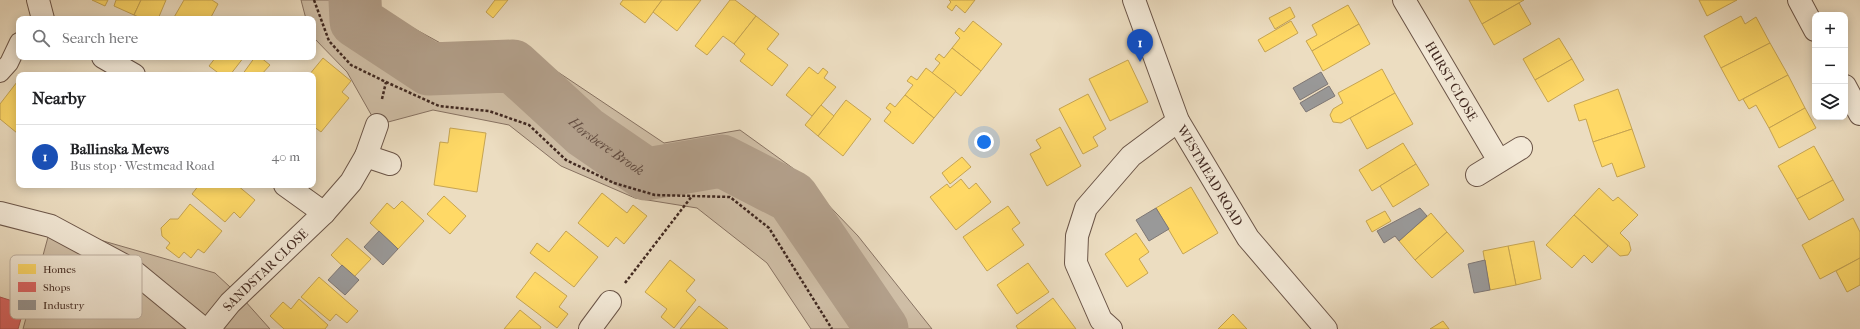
<!DOCTYPE html>
<meta charset="utf-8">
<style>
:root{--surface:#fff;--page:#f6f6f6;--text:#202124;--muted:#757577;--line:#e0e0e0;--accent:#8f2418}
body{margin:0;font-family:"IM FELL French Canon",serif;background:var(--page);color:var(--text)}
.controls{position:absolute;right:12px;top:12px;display:grid;overflow:hidden;border-radius:8px;box-shadow:0 2px 10px #0003}
.controls button{width:36px;height:36px;display:grid;place-items:center;padding:0;border:0;border-bottom:1px solid var(--line);background:var(--surface);color:var(--text);font:20px sans-serif}
.you{position:absolute;left:984px;top:142px;width:14px;height:14px;margin:-10px;border:3px solid #fff;border-radius:50%;background:#1a73e8;box-shadow:0 0 0 6px #1a73e833}
.badge{display:grid;place-items:center;width:26px;height:26px;border-radius:50%;background:var(--accent);color:#fff;font-size:13px;font-weight:700}
.pin{position:absolute;translate:-50% -33px;filter:drop-shadow(0 1px 2px #0008)}
.pin::after{content:'';position:absolute;top:21px;width:14px;height:12px;background:inherit;clip-path:polygon(0 0,100% 0,50% 100%)}
.list{margin:0;padding:0;list-style:none}
h2{display:flex;justify-content:space-between;align-items:center;height:52px;margin:0;padding:0 16px;font-size:17px}
h2 small{font-size:13px;font-weight:400;color:var(--muted)}
.list li{display:grid;grid-template-columns:26px 1fr auto;gap:12px;align-items:center;box-sizing:border-box;height:64px;padding:0 16px;border-top:1px solid var(--line)}
.list b{display:block;font-size:15px;white-space:nowrap}
.list p{margin:0;font-size:13px;white-space:nowrap;color:var(--muted)}
.list em{font-size:13px;font-style:normal;color:var(--muted)}
.icon{flex:none;width:22px;height:22px;fill:none;stroke:currentColor;stroke-width:2;stroke-linecap:round;stroke-linejoin:round}
.map{position:relative;flex:none;width:1860px;height:329px;overflow:hidden}
.search{position:absolute;background:var(--surface);box-shadow:0 2px 10px #0003;left:16px;top:16px;width:300px;height:44px;display:flex;align-items:center;gap:10px;box-sizing:border-box;padding:0 14px;border-radius:8px;color:var(--muted);font-size:15px}
.panel{position:absolute;background:var(--surface);box-shadow:0 2px 10px #0003;left:16px;top:72px;width:300px;height:116px;border-radius:8px}
.map>svg:first-child{display:block}
.green{fill:#cfbea6;stroke:#887363}
.homes{fill:#ffd966;stroke:#c6a451}
.shops{fill:#e06666;stroke:#b05351}
.industry{fill:#999;stroke:#7e7775}
.lines{fill:none;stroke-linecap:round;stroke-linejoin:round}
.river{stroke:#b29f8a;stroke-width:53}
.lane-casing{stroke:#6b5548;stroke-width:20}
.street-casing{stroke:#6b5548;stroke-width:24}
.path{stroke:#402820;stroke-width:2.5;stroke-dasharray:3 2;stroke-linecap:butt}
.lane{stroke:#f3e9d7;stroke-width:18}
.street{stroke:#f3e9d7;stroke-width:22}
.labels{text-anchor:middle;stroke-width:4;stroke-linejoin:round;paint-order:stroke}
.street-label{font-size:13px;fill:#402820;stroke:#f3e9d7}
.water-label{font-size:14px;font-style:italic;fill:#624c40;stroke:#f3e9d7}
.key{fill:#f3e9d7;stroke:#bdafa0;stroke-width:1}
.key-label{font-size:11px;fill:#402820}
</style>
<div class="map">
<svg width="1860" height="329" viewBox="0 0 1860 329">
<rect width="100%" height="100%" fill="#ecddc1"/>
<filter id="stains"><feTurbulence type="fractalNoise" baseFrequency=".005" numOctaves="4"/><feColorMatrix values="0 0 0 0 .2 0 0 0 0 .09 0 0 0 0 .02 0 0 0 .5 -.17"/></filter>
<radialGradient id="worn" r=".72"><stop offset=".6" stop-color="#630" stop-opacity="0"/><stop offset="1" stop-color="#630" stop-opacity=".3"/></radialGradient>
<g class="green">
<polygon points="301,0 375,0 375,7 444,45 513,42 664,143 740,130 794,169 858,236 932,329 811,329 767,263 697,208 635,198 561,166 509,125 433,110 377,125 347,72 313,37 313,19 306,19"/>
<polygon points="51,226 215,273 245,301 270,329 23,329"/>
</g>
<g class="homes">
<polygon points="92,0 108,0 105,6"/>
<polygon points="116,0 141,0 134,15 114,6"/>
<polygon points="141,0 166,0 158,19 143,19 134,15"/>
<polygon points="184,0 212,0 218,4 210,19 173,19"/>
<polygon points="495,0 508,0 493,18 486,12"/>
<polygon points="623,0 662,0 645,23 620,4"/>
<polygon points="662,0 701,0 677,31 653,12"/>
<polygon points="730,0 735,0 756,16 734,44 723,36 707,55 695,46"/>
<polygon points="949,0 975,0 965,13 956,5 952,11 947,7 951,2"/>
<polygon points="1469,0 1524,0 1482,24"/>
<polygon points="1699,0 1737,0 1707,16"/>
<polygon points="1519,3 1531,24 1494,45 1482,24"/>
<polygon points="1348,5 1359,24 1312,51 1306,41 1317,35 1312,25"/>
<polygon points="1290,7 1295,17 1275,29 1269,18"/>
<polygon points="756,16 779,34 767,49 788,65 772,86 740,61 745,54 734,44"/>
<polygon points="1741,16 1745,24 1756,17 1770,43 1721,68 1704,36"/>
<polygon points="973,21 1002,44 981,71 952,48 960,38 955,33 959,28 964,32"/>
<polygon points="1291,21 1298,33 1265,52 1258,40"/>
<polygon points="1359,24 1370,44 1323,71 1312,51"/>
<polygon points="1559,38 1572,59 1535,80 1523,59"/>
<polygon points="1770,43 1788,75 1739,101 1721,68"/>
<polygon points="952,48 981,71 961,96 932,73 940,63 935,59 939,54 944,58"/>
<polygon points="216,57 244,57 230,75 221,75 209,66"/>
<polygon points="255,57 260,57 270,65 261,75 242,75"/>
<polygon points="323,58 351,81 342,92 349,98 321,132 313,126 313,75 309,75"/>
<polygon points="1572,59 1584,80 1548,102 1535,80"/>
<polygon points="1128,60 1148,102 1110,121 1089,79"/>
<polygon points="809,67 818,74 823,68 828,72 824,78 836,87 812,116 786,95"/>
<polygon points="926,68 956,91 934,118 905,95 913,85 907,81 911,76 917,80"/>
<polygon points="1382,69 1395,93 1341,123 1333,122 1330,115 1333,109 1343,103 1338,93"/>
<polygon points="1788,75 1805,108 1769,128 1756,105 1749,109 1743,99"/>
<polygon points="17,82 19,84 19,130 17,133 0,119 0,104"/>
<polygon points="1618,89 1632,129 1593,142 1586,119 1579,121 1574,105"/>
<polygon points="1395,93 1413,124 1367,149 1350,118"/>
<polygon points="1088,94 1106,129 1093,137 1098,146 1083,154 1059,109"/>
<polygon points="905,95 934,118 913,144 884,121 891,112 886,108 890,103 895,107"/>
<polygon points="846,100 871,119 843,156 818,136"/>
<polygon points="821,105 834,116 818,136 805,125"/>
<polygon points="1805,108 1816,128 1779,148 1769,128"/>
<polygon points="1060,127 1081,166 1047,186 1030,154 1041,148 1036,140"/>
<polygon points="450,128 486,133 477,192 434,185 440,142 448,143"/>
<polygon points="1632,129 1645,167 1617,177 1612,163 1602,167 1593,142"/>
<polygon points="1403,143 1416,164 1372,191 1359,170"/>
<polygon points="1814,146 1833,180 1797,199 1778,166"/>
<polygon points="962,157 971,167 950,184 942,173"/>
<polygon points="1416,164 1429,185 1393,207 1380,186"/>
<polygon points="961,179 969,189 976,183 991,202 956,230 930,197 947,184 950,188"/>
<polygon points="1833,180 1844,200 1809,220 1797,199"/>
<polygon points="199,185 237,185 255,200 240,218 234,212 225,222 192,194"/>
<polygon points="1191,187 1218,233 1183,254 1156,208"/>
<polygon points="1599,188 1613,201 1618,197 1638,215 1620,233 1629,242 1631,250 1628,255 1620,256 1574,215"/>
<polygon points="602,193 627,213 633,205 647,216 624,244 616,237 608,247 578,223"/>
<polygon points="444,196 466,216 450,234 427,214"/>
<polygon points="402,201 424,221 398,249 370,223 387,203 394,209"/>
<polygon points="190,204 222,231 204,253 198,249 191,258 184,252 179,258 166,248 170,243 162,236 161,228 170,219 178,219"/>
<polygon points="1008,206 1020,223 1012,229 1024,245 987,271 963,237"/>
<polygon points="1385,211 1391,221 1372,232 1366,221"/>
<polygon points="1431,213 1447,232 1415,260 1399,241"/>
<polygon points="1574,215 1608,246 1592,263 1584,255 1572,268 1546,245"/>
<polygon points="1853,218 1860,232 1860,258 1820,279 1802,245"/>
<polygon points="566,231 598,257 574,287 530,253 537,243 549,252"/>
<polygon points="1447,232 1464,251 1432,278 1415,260"/>
<polygon points="1136,233 1149,252 1139,259 1148,273 1127,287 1105,254"/>
<polygon points="347,238 371,259 354,277 331,255"/>
<polygon points="1534,241 1541,279 1516,285 1508,246"/>
<polygon points="1508,246 1516,285 1490,290 1483,251"/>
<polygon points="1860,258 1860,285 1847,292 1836,271"/>
<polygon points="670,260 695,280 686,291 696,300 674,328 661,317 667,309 645,292"/>
<polygon points="1028,263 1049,292 1017,314 997,285"/>
<polygon points="535,272 567,296 559,307 568,314 557,328 516,297"/>
<polygon points="319,277 358,311 347,323 336,314 330,321 301,297"/>
<polygon points="1053,298 1076,329 1018,329 1016,326"/>
<polygon points="299,299 328,325 325,329 284,329 270,316 283,302 291,309"/>
<polygon points="699,306 728,329 680,329"/>
<polygon points="520,310 541,327 540,329 504,329"/>
<polygon points="1233,314 1247,329 1218,329"/>
<polygon points="1443,321 1449,329 1430,329"/>
</g>
<polygon class="shops" points="0,297 25,305 18,329 0,329"/>
<g class="industry">
<polygon points="1321,72 1328,84 1300,100 1293,88"/>
<polygon points="1329,86 1335,96 1306,112 1300,103"/>
<polygon points="1156,208 1169,229 1149,241 1136,220"/>
<polygon points="1420,208 1427,216 1399,241 1395,236 1384,243 1377,231"/>
<polygon points="379,231 398,249 383,265 364,247"/>
<polygon points="1485,260 1490,290 1474,293 1468,264"/>
<polygon points="342,265 359,280 345,295 328,280"/>
</g>
<g class="lines">
<path class="river" id="s1" d="M355,0L356,21L429,69L513,66L585,132L646,174L722,161L792,197L882,329"/>
<g class="lane-casing">
<polyline id="lane" points="0,73 9,63 19,42"/>
</g>
<g class="street-casing">
<g id="street">
<polyline points="38,0 43,19"/>
<path id="s2" d="M1134,0L1178,121L1248,238L1326,329"/>
<path id="s3" d="M1404,0L1499,161"/>
<polyline points="1799,0 1815,30"/>
<polyline points="103,57 134,75"/>
<polyline points="1845,86 1860,114"/>
<polyline points="366,156 390,164"/>
<polyline points="1477,175 1521,148"/>
<polyline points="285,185 324,213"/>
<polyline points="0,213 51,226 131,269 204,329"/>
<path id="s4" d="M209,329L230,303L324,213L351,182L366,156L377,125"/>
<polyline points="590,329 610,302"/>
<polyline points="1111,329 1101,320 1076,263 1077,236 1086,208 1131,156 1178,121"/>
</g>
</g>
<g class="path">
<polyline points="314,0 329,41 351,65 386,82 439,106 489,111 529,125 566,160 614,183 655,195 730,197 769,228 832,329"/>
<polyline points="382,99 386,82"/>
<polyline points="625,283 692,196"/>
</g>
<use href="#lane" class="lane"/>
<use href="#street" class="street"/>
</g>
<g class="labels">
<g class="street-label">
<text dy="5" stroke="none"><textPath href="#s3" startOffset="94">HURST CLOSE</textPath></text>
<text dy="5" stroke="none"><textPath href="#s2" startOffset="192">WESTMEAD ROAD</textPath></text>
<text dy="5" stroke="none"><textPath href="#s4" startOffset="82">SANDSTAR CLOSE</textPath></text>
</g>
<g class="water-label">
<text dy="5" stroke="none"><textPath href="#s1" startOffset="316">Horsbere Brook</textPath></text>
</g>
</g>
<rect x="10" y="255" width="132" height="64" rx="6" class="key"/>
<rect x="18" y="264" width="18" height="10" fill="#ffd966"/>
<rect x="18" y="282" width="18" height="10" fill="#e06666"/>
<rect x="18" y="300" width="18" height="10" fill="#999"/>
<g class="key-label">
<text x="43" y="273">Homes</text>
<text x="43" y="291">Shops</text>
<text x="43" y="309">Industry</text>
</g>
<rect width="100%" height="100%" filter="url(#stains)"/>
<rect width="100%" height="100%" fill="url(#worn)"/>
</svg>
<div class="controls">
<button>+</button>
<button>−</button>
<button><svg class="icon" aria-label="layers" viewBox="0 0 24 24"><path d="M12 4l9 5-9 5-9-5zM3 14l9 5 9-5"/></svg></button>
</div>
<div class="you"></div>
<div class="pin badge" style="left:1140px;top:62px;background:#1a4fb4">1</div>
<div class="search"><svg class="icon" aria-label="search" viewBox="0 0 24 24"><circle cx="10" cy="10" r="6"/><path d="M15 15l6 6"/></svg>Search here</div>
<section class="panel">
<h2>Nearby<small></small></h2>
<ul class="list">
<li><span class="badge" style="background:#1a4fb4">1</span><div><b>Ballinska Mews</b><p>Bus stop · Westmead Road</p></div><em>40 m</em></li>
</ul>
</section>
</div>
